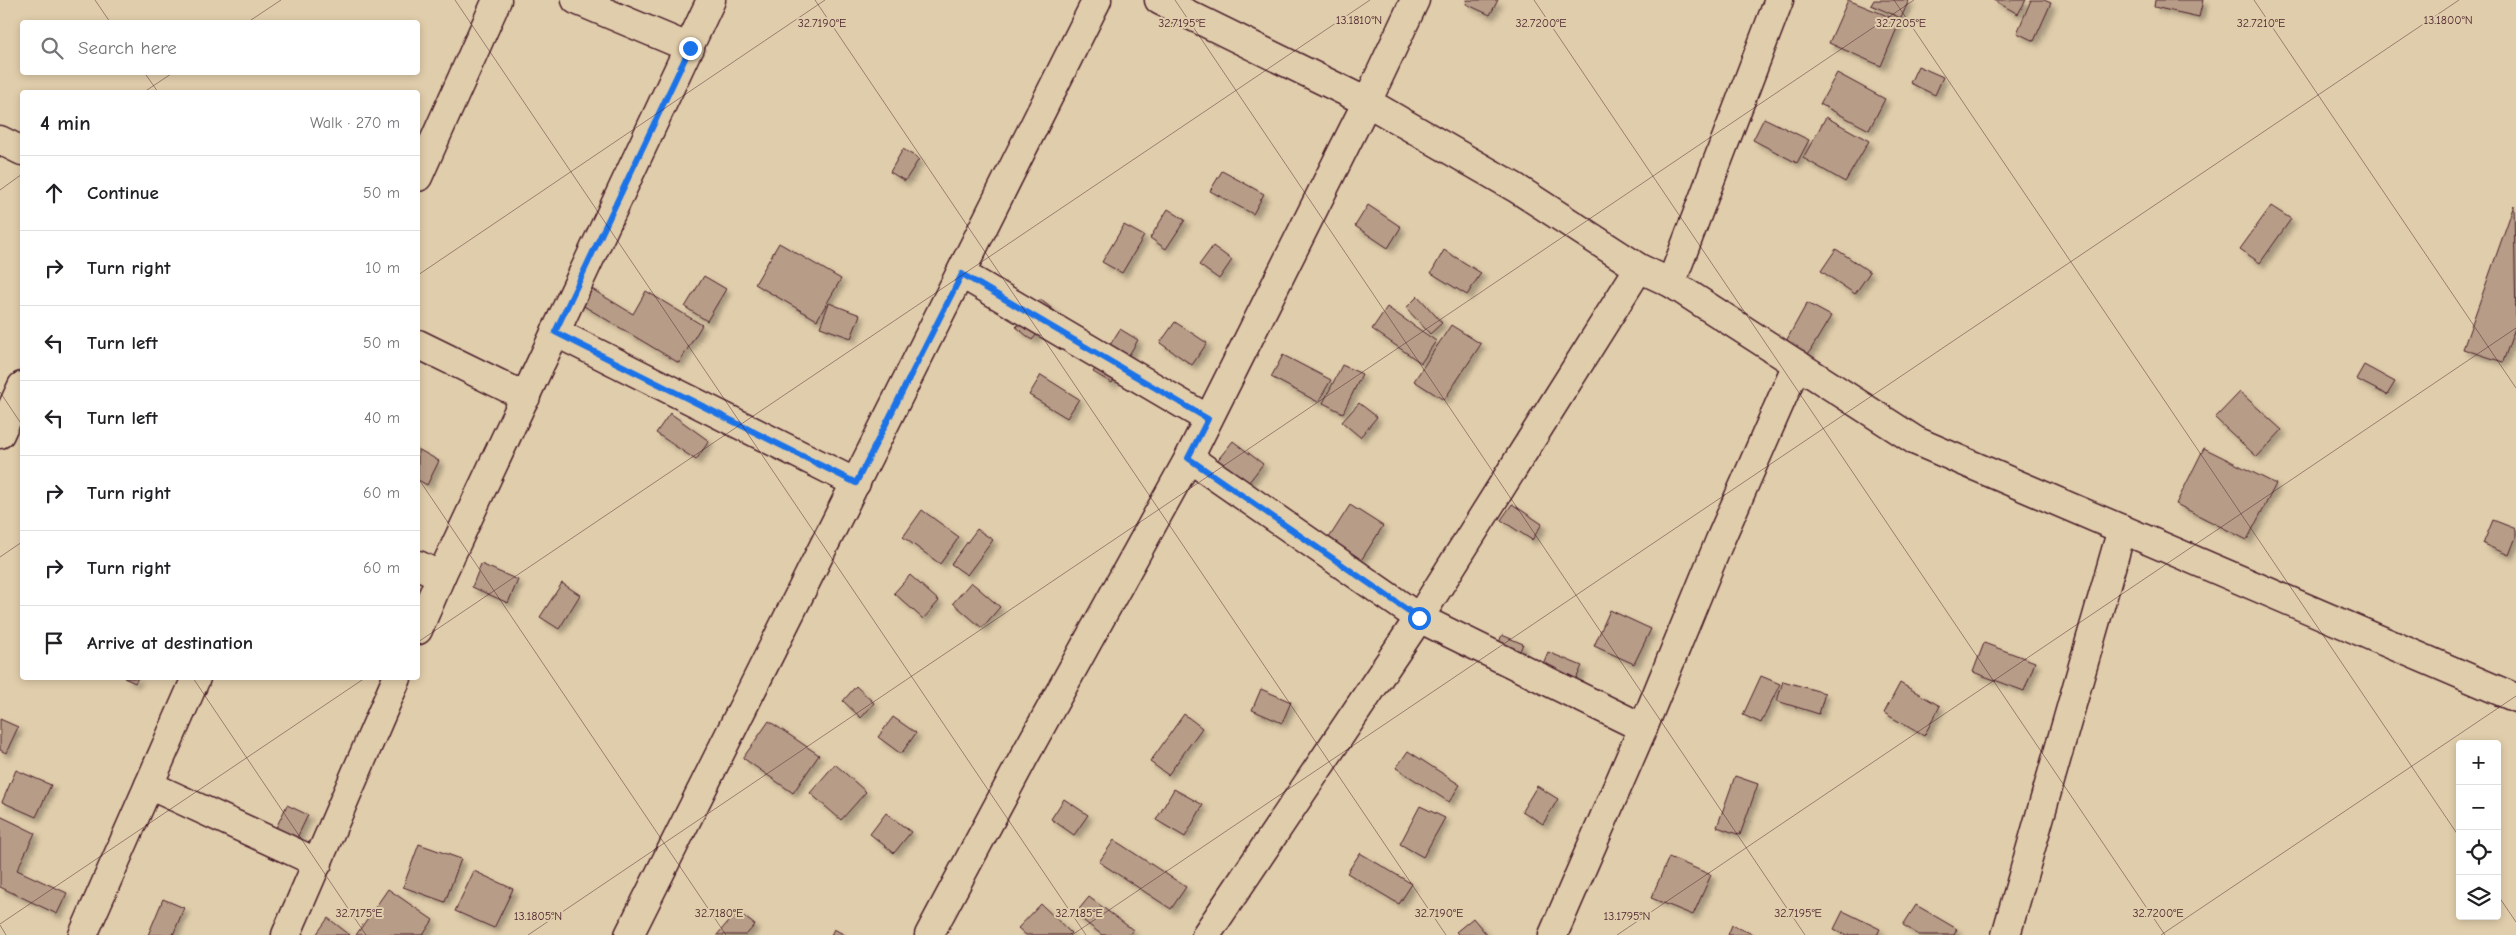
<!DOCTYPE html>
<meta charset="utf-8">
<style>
:root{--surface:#fff;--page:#f6f6f6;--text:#202124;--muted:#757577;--line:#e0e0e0}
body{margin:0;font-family:"Comic Neue",sans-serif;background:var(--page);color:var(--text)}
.controls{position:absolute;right:15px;bottom:15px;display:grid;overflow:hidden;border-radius:5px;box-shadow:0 2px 8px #0003}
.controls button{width:45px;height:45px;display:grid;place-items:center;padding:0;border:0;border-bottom:1px solid var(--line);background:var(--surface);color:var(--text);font:25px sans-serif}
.stop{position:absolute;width:15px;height:15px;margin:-11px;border:4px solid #1a73e8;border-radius:50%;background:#fff}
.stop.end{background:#1a73e8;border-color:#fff;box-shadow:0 1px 5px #0008}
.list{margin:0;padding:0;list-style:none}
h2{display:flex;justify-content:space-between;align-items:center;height:65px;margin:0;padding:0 20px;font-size:21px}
h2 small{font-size:16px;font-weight:400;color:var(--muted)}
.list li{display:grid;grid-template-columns:32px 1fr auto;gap:15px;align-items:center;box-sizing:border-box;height:75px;padding:0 20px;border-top:1px solid var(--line)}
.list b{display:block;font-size:19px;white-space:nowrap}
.list em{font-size:16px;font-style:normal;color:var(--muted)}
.icon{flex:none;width:28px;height:28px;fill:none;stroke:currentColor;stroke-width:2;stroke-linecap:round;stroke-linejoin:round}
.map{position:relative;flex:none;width:2516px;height:935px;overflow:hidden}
.search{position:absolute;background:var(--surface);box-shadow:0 2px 8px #0003;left:20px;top:20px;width:400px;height:55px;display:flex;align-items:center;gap:12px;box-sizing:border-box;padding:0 18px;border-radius:5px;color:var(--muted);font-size:19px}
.panel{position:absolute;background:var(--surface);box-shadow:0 2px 8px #0003;left:20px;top:90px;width:400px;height:590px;border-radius:5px}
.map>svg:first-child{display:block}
.building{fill:#b79c87;stroke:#4a1f2b;filter:url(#shadow)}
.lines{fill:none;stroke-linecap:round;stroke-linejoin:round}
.minor-casing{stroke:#4a1f2b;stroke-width:31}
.minor{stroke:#e0cdab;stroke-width:28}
.route{stroke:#1a73e8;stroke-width:6}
.ticks{fill:none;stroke:#4a1f2b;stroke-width:1;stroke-opacity:0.45}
.ticks-label{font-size:12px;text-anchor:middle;fill:#4a1f2b;stroke:#e0cdab;stroke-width:4;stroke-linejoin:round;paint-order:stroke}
</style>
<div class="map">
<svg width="2516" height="935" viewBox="0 0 2516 935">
<defs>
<filter id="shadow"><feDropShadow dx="4.5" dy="4.5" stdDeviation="2.5" flood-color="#0004"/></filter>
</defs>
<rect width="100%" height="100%" fill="#e0cdab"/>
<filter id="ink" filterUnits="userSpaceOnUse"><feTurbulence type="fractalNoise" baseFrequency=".02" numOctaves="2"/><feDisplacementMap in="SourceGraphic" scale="10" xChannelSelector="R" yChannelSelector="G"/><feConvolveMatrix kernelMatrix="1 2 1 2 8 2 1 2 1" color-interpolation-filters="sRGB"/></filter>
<g filter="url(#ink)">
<g class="building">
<polygon points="1467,0 1498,0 1490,15 1466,4"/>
<polygon points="1848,0 1900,21 1881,66 1829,43"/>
<polygon points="1874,0 1909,0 1901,18 1871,5"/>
<polygon points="1993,0 2026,0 2018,14"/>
<polygon points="2031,0 2044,0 2051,3 2034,41 2017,33"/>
<polygon points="2155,0 2203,0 2199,17 2154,7"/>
<polygon points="1918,66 1943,77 1935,95 1910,83"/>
<polygon points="1837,73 1885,99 1869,130 1820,104"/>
<polygon points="1826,117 1869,141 1845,182 1803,158"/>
<polygon points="1764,118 1809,140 1797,163 1753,140"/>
<polygon points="903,149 919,159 905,181 890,172"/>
<polygon points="1222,171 1264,194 1253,214 1210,191"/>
<polygon points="1368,205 1401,227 1388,248 1355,226"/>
<polygon points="2514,205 2516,325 2503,362 2463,349"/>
<polygon points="2271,206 2291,219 2260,263 2240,249"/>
<polygon points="1168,209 1185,220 1166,249 1150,238"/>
<polygon points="1124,225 1144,236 1122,273 1102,262"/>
<polygon points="779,243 841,279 817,320 755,284"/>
<polygon points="1213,246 1232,260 1219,279 1199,265"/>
<polygon points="1836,249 1870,272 1855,294 1821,271"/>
<polygon points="1444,250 1481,273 1467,295 1431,273"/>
<polygon points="704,276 726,289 707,321 685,307"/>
<polygon points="582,283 633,314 646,291 702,325 679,363 572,299"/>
<polygon points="1418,296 1442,323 1430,334 1406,308"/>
<polygon points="1040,299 1056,312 1032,340 1016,327"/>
<polygon points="829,303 860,315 851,338 820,327"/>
<polygon points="1807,303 1831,316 1807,356 1785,343"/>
<polygon points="1387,307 1436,341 1421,363 1372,329"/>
<polygon points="1175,322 1207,343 1192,365 1160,343"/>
<polygon points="1451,325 1481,344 1444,400 1414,381"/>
<polygon points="1120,329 1138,340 1112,383 1093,372"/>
<polygon points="1283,355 1331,380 1318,402 1271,377"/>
<polygon points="1342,365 1362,374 1343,413 1323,403"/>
<polygon points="2364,365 2395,382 2387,395 2356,379"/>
<polygon points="1041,375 1079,399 1067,418 1029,395"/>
<polygon points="2240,392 2282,430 2257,457 2215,418"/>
<polygon points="1359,403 1377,417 1360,437 1342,422"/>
<polygon points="670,413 709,441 696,460 656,433"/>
<polygon points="1233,441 1263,464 1246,486 1216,462"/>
<polygon points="2204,448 2276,484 2247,540 2176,504"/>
<polygon points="418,449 439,461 427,485 418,480"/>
<polygon points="1512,504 1542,524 1532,540 1501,520"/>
<polygon points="1350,505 1383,526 1360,562 1327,541"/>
<polygon points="922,510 959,537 940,564 903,537"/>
<polygon points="2493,520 2516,529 2516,537 2509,555 2483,544"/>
<polygon points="977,529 993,540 967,575 951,564"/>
<polygon points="481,564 518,580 508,603 472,587"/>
<polygon points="910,575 939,601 923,619 894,593"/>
<polygon points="971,582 1000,607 982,628 953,603"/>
<polygon points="562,583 580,595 559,629 540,617"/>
<polygon points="1610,610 1651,629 1634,664 1594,646"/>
<polygon points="1502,635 1523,644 1514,665 1493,656"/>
<polygon points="1984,643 2035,662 2024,691 1973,672"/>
<polygon points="1548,652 1582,666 1570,692 1537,678"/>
<polygon points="1761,676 1780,684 1761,723 1743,715"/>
<polygon points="124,678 138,678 135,683"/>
<polygon points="1783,681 1825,693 1819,714 1777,701"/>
<polygon points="1900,683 1940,706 1924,736 1884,713"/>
<polygon points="856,686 874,703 861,718 843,701"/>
<polygon points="1261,689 1291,702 1282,723 1252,710"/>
<polygon points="1184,714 1202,728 1168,775 1150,762"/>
<polygon points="893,717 916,733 901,754 878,737"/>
<polygon points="0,719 18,727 6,753 0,750"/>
<polygon points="769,721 819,755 793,793 743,758"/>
<polygon points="1408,751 1460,785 1449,802 1396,768"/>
<polygon points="835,764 866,792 841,820 810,793"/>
<polygon points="16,770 51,785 36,817 2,802"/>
<polygon points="1735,776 1758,784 1740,835 1717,827"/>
<polygon points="1537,786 1558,799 1543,824 1522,811"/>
<polygon points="1174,789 1203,805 1185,837 1156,820"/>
<polygon points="1064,799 1088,815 1074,835 1051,819"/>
<polygon points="287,805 308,815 296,840 275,830"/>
<polygon points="1420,806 1445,818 1423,857 1400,844"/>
<polygon points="886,813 911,832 894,853 870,834"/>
<polygon points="0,816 35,833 17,870 67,893 57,914 0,887"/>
<polygon points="1114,840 1186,887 1171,909 1099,862"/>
<polygon points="419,844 461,859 445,902 403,887"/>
<polygon points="1360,853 1412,884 1399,904 1347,873"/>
<polygon points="1669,857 1711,875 1693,915 1651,898"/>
<polygon points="474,871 513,889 494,928 455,911"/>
<polygon points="388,889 433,920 423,935 356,935"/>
<polygon points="1089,897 1133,930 1129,935 1102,935 1075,914"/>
<polygon points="163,899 184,908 173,935 148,935"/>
<polygon points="1041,904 1071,933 1069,935 1026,935 1018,928"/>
<polygon points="1916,905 1957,929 1954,935 1919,935 1903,925"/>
<polygon points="737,911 755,925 746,935 717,935"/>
<polygon points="1843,911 1880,929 1877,935 1846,935 1834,929"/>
<polygon points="328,918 350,935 316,935"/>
<polygon points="1473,918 1487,935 1459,935 1456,932"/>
<polygon points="1732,925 1755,935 1728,935"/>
<polygon points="834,929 845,935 831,935"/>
</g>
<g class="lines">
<g class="minor-casing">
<g id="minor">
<polyline points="576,0 690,48"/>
<polyline points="1159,0 1367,102 1516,188 1639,268 1671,283 1916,441 2516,698"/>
<polyline points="0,140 22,151"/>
<polyline points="418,177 497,0"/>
<polyline points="962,274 1208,419"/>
<polyline points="1671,283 1779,0"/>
<polyline points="555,332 856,483"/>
<polyline points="418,344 526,397"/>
<polyline points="0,434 22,386"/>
<polyline points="1189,458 1419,618 1643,728"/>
<polyline points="418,565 441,576"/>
<polyline points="418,630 441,576 711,0"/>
<polyline points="149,785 318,863"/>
<polyline points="83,935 196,678"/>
<polyline points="286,935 397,678"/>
<polyline points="629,935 1097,0"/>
<polyline points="929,935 1024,757 1189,458 1367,102 1415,0"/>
<polyline points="1206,935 1419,618 1639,268"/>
<polyline points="1553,935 1643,728 1720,540 1797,364"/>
<polyline points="2006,935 2122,529"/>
</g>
</g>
<use href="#minor" class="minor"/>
</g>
</g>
<g class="lines" filter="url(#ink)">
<polyline class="route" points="690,48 555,332 856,483 962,274 1208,419 1188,458 1419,618"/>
</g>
<path class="ticks" d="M95,0L110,22M455,0L1086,935M815,0L1446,935M1175,0L1805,935M1534,0L2165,935M1894,0L2460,838M2254,0L2516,388M248,22L281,0M144,72L158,92M144,92L174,72M0,190L22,174M418,275L825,0M0,392L22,425M418,478L726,935M0,557L22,542M418,642L1370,0M193,678L366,935M2497,894L2516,922M0,924L365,678M0,925L6,935M528,935L1914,0M1072,935L2459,0M1617,935L2516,328M2161,935L2516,696"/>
<g class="ticks-label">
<text x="1359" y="24">13.1810°N</text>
<text x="2448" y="24">13.1800°N</text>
<text x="822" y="27">32.7190°E</text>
<text x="1182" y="27">32.7195°E</text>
<text x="1541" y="27">32.7200°E</text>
<text x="1901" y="27">32.7205°E</text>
<text x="2261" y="27">32.7210°E</text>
<text x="359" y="917">32.7175°E</text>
<text x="719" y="917">32.7180°E</text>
<text x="1079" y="917">32.7185°E</text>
<text x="1439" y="917">32.7190°E</text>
<text x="1798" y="917">32.7195°E</text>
<text x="2158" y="917">32.7200°E</text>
<text x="538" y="920">13.1805°N</text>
<text x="1627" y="920">13.1795°N</text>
</g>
</svg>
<div class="controls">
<button>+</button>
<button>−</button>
<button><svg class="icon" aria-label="locate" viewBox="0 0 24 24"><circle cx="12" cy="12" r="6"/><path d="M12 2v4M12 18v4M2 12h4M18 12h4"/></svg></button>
<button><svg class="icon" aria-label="layers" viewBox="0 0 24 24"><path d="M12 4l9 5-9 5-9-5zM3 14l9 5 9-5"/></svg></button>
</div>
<div class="stop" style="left:1419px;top:618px"></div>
<div class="stop end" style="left:690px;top:48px"></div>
<div class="search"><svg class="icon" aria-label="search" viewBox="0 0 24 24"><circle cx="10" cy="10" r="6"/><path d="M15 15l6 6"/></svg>Search here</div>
<section class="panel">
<h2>4 min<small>Walk · 270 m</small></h2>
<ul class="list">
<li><svg class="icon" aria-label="ahead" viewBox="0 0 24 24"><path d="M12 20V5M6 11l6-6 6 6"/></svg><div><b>Continue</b></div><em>50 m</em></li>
<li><svg class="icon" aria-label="right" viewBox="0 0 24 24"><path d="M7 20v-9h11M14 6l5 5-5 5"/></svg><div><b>Turn right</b></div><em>10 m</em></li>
<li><svg class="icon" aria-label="left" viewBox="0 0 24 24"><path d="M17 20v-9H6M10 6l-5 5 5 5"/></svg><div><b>Turn left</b></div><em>50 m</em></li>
<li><svg class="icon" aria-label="left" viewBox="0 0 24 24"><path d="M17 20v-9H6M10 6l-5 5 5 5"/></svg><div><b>Turn left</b></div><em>40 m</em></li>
<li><svg class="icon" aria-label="right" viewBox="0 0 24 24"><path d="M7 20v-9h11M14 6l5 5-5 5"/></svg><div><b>Turn right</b></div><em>60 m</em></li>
<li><svg class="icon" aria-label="right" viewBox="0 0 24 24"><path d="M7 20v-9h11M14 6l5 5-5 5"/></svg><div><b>Turn right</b></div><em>60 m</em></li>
<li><svg class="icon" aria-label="arrive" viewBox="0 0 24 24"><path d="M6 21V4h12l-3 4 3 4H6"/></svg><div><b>Arrive at destination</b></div></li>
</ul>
</section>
</div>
